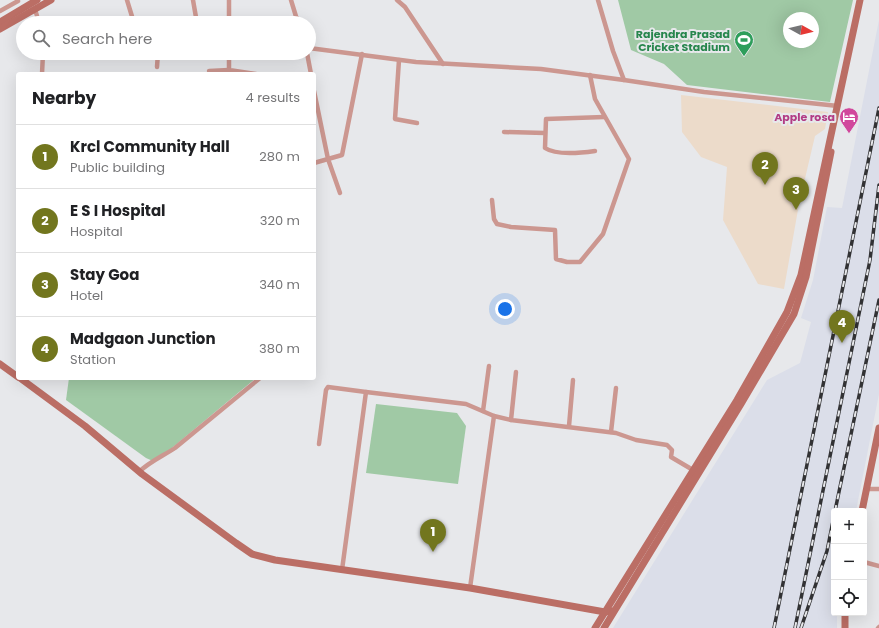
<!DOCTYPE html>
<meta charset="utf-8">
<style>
:root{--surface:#fff;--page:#f6f6f6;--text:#202124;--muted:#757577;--line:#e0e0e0;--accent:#72761e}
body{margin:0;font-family:Poppins,sans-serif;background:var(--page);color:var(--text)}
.controls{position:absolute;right:12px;bottom:12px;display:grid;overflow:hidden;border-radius:4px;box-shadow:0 4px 16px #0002}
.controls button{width:36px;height:36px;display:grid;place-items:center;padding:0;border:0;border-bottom:1px solid var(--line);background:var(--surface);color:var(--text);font:20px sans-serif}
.compass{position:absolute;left:783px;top:12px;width:36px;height:36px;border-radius:50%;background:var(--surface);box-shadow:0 4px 16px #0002;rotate:98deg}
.you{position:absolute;left:505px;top:309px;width:14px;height:14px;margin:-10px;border:3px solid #fff;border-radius:50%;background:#1a73e8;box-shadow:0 0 0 6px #1a73e833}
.badge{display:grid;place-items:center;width:26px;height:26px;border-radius:50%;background:var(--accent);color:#fff;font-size:13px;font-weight:700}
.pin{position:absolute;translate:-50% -33px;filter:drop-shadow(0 1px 2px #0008)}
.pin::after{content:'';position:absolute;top:21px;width:14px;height:12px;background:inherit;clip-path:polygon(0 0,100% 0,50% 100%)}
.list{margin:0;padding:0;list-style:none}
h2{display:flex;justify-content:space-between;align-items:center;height:52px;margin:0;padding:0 16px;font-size:17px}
h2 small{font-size:13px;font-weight:400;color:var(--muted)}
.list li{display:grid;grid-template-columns:26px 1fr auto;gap:12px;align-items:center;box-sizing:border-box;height:64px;padding:0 16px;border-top:1px solid var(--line)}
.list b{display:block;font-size:15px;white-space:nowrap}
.list p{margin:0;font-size:13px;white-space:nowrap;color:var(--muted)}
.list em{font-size:13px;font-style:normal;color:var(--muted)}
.icon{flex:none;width:22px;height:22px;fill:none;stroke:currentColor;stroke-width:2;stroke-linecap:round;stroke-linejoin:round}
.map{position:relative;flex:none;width:879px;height:628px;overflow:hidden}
.search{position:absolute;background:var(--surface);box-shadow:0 4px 16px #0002;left:16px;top:16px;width:300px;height:44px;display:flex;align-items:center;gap:10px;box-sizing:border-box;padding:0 14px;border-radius:22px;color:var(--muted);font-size:15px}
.panel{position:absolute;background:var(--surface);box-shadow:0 4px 16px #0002;left:16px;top:72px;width:300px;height:308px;border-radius:4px}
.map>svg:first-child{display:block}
.built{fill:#dbdee9}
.medical{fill:#ecdbca}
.green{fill:#a0c9a5;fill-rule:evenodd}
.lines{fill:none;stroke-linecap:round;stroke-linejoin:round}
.street{stroke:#cc9790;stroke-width:4.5}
.secondary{stroke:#bb6e65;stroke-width:7}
.rail-casing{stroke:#323234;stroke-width:3.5}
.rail{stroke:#e7e8eb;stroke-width:2;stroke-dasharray:6;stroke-linecap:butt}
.labels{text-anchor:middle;stroke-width:4;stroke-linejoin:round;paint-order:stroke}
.leisure-label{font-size:11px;font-weight:bold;fill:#27864d;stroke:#e7e8eb;text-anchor:end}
.hotel-label{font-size:11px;font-weight:bold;fill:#b23c85;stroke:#e7e8eb;text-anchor:end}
</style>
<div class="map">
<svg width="879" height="628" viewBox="0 0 879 628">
<rect width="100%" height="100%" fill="#e7e8eb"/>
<polygon class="built" points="879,20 879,394 856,511 834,511 834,613 837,613 837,628 613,628 767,380 800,363 811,322 801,318 813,280 827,207 842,208"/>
<polygon class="medical" points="681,95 828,112 825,129 815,136 799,204 784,289 758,284 723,220 727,167 701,157 682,132"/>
<g class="green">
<path d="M618,0H853L830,102L687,85L664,64L631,50ZM789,18H813V42H789Z"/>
<polygon points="69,378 256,378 155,462 146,458 66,400"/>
<polygon points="376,404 457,413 466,426 458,484 366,473"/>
</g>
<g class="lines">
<g class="street">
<polyline points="127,0 134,23"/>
<polyline points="193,0 197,23"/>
<polyline points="229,0 229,23"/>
<polyline points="291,0 298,23"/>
<polyline points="397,0 405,7 443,64"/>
<polyline points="598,0 613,51 624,80"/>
<polyline points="35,9 39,23"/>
<polyline points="0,11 18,1"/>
<polyline points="229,22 297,18"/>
<polyline points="309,48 416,62 541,69 624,80 704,92 838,106"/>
<polyline points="229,53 229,70 256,74"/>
<polyline points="307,53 311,74"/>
<polyline points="399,60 395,119 417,123"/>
<polyline points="157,67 158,53"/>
<polyline points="209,71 229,70"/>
<polyline points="42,74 43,53"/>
<polyline points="314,91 328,159 314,163"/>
<polyline points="504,132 545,133"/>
<path d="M595,151C581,153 557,156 545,148L546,119L604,117"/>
<polyline points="340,193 328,159 342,155 362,54"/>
<polyline points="492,200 494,219 497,224 511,227 555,230 556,259 567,262 580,262 603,234 629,159 595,99 590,75"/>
<polyline points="516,372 511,420 616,433 636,440 667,445 672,450 671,457 693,470"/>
<polyline points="366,392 466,404 494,416 511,420"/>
<polyline points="483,411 489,366"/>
<polyline points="569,426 573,380"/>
<polyline points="611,432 616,388"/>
<polyline points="319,444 326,390 328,387 366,392 342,570"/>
<path d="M139,472C149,462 163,456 175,448L260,378"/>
<polyline points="867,489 879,489"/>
<polyline points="864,562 879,566"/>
<polyline points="470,588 494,416"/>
<polyline points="878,628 879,627"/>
</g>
<g class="secondary">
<polyline points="0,22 37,0"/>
<polyline points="0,29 51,0"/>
<polyline points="0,364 18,377"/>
<polyline points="20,378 85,426 142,474 236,543 252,554 275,560 470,588 605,612 613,611"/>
<polyline points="862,511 879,428"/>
<polyline points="845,613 845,628"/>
<polyline points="595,628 737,400 787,312 801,275 860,0"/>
<polyline points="604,628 741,404 794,314 806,277 831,152"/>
</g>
<g class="rail-casing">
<g id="rail">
<polyline points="835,511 879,300"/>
<polyline points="774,628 879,108"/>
<polyline points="795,628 870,260 879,185"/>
<polyline points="801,628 827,551 834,516"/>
</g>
</g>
<use href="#rail" class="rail"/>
</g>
<defs>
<g id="stadium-pin" transform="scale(1)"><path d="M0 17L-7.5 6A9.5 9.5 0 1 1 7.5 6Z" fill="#2e9e5b" stroke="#e7e8eb"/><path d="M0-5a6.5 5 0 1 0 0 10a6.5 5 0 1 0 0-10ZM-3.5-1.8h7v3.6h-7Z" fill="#fff"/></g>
<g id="hotel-pin" transform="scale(1)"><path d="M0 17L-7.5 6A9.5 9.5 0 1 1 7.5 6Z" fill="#d1479c" stroke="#e7e8eb"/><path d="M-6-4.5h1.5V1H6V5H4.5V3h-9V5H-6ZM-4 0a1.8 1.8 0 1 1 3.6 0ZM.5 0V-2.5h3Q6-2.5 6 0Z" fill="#fff"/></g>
</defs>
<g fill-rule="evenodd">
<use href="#stadium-pin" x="744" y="40"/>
<use href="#hotel-pin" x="849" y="117"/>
</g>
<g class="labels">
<g class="leisure-label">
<text x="730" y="38">Rajendra Prasad<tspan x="730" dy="13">Cricket Stadium</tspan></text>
</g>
<g class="hotel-label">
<text x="835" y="121">Apple rosa</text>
</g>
</g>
</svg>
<div class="controls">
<button>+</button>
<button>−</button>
<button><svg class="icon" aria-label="locate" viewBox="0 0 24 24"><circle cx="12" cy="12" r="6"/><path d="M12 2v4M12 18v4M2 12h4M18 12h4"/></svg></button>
</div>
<svg class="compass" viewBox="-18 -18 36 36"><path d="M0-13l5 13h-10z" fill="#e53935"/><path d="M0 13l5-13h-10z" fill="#757577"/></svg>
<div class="you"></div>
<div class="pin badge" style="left:433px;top:552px">1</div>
<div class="pin badge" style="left:765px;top:185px">2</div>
<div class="pin badge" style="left:796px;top:210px">3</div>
<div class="pin badge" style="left:842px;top:343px">4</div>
<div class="search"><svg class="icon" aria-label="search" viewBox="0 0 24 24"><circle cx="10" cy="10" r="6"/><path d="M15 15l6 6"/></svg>Search here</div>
<section class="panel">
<h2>Nearby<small>4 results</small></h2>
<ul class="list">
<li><span class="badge">1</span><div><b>Krcl Community Hall</b><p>Public building</p></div><em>280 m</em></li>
<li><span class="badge">2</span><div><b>E S I Hospital</b><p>Hospital</p></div><em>320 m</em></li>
<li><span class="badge">3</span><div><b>Stay Goa</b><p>Hotel</p></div><em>340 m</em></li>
<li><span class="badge">4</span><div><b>Madgaon Junction</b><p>Station</p></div><em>380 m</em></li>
</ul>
</section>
</div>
